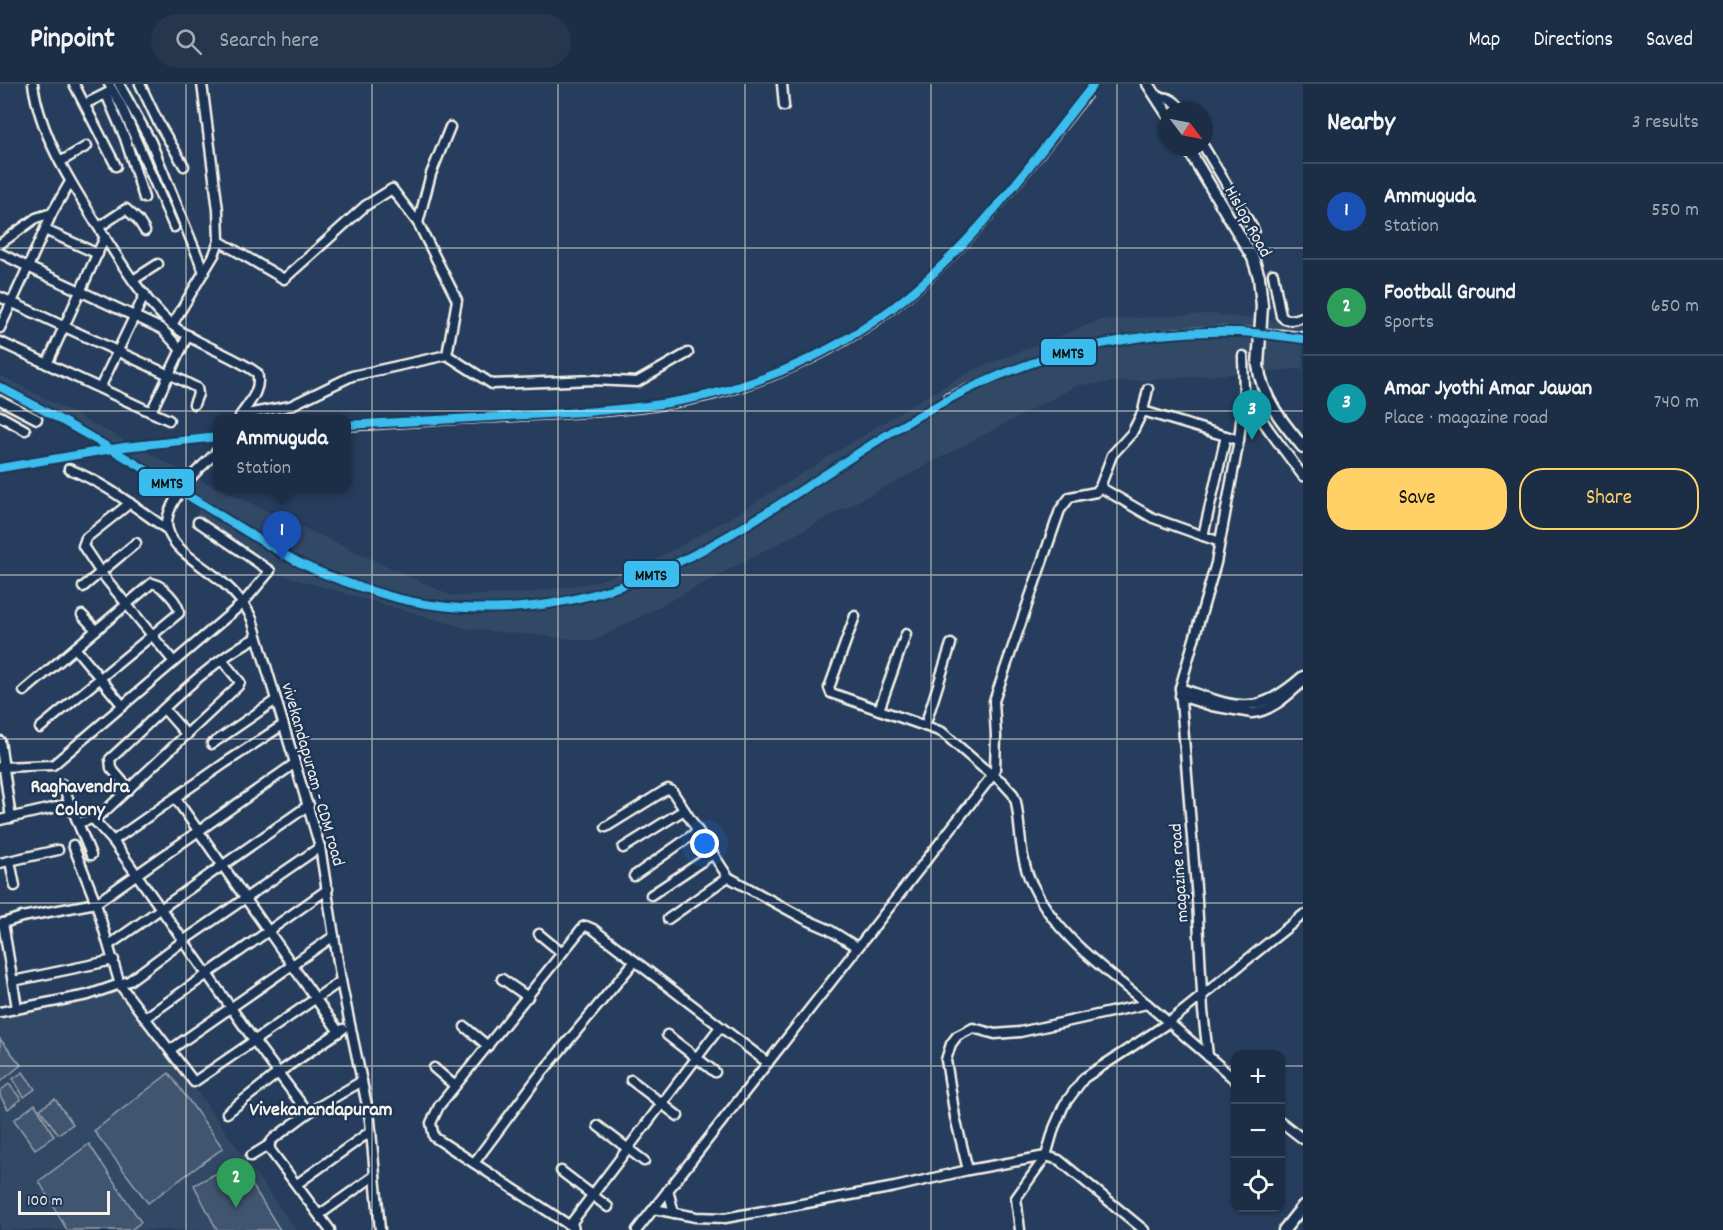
<!DOCTYPE html>
<meta charset="utf-8">
<style>
:root{--surface:#1c2e46;--page:#25364d;--text:#f1f3f6;--muted:#a0a8b3;--line:#3a4a5f;--accent:#ffd166}
body{margin:0;font-family:Dekko,sans-serif;background:var(--page);color:var(--text)}
.controls{position:absolute;right:18px;bottom:18px;display:grid;overflow:hidden;border-radius:12px;box-shadow:0 2px 4px #0004}
.controls button{width:54px;height:54px;display:grid;place-items:center;padding:0;border:0;border-bottom:2px solid var(--line);background:var(--surface);color:var(--text);font:30px sans-serif}
.compass{position:absolute;left:1159px;top:18px;width:54px;height:54px;border-radius:50%;background:var(--surface);box-shadow:0 2px 4px #0004;rotate:122deg}
.scale{position:absolute;left:18px;bottom:15px;width:92px;box-sizing:border-box;padding-left:6px;border:3px solid #f4f1e8;border-top:0;font-size:16px;line-height:21px;white-space:nowrap;color:#f4f1e8;-webkit-text-stroke:4px #1d3557;paint-order:stroke}
.you{position:absolute;left:705px;top:760px;width:21px;height:21px;margin:-15px;border:4px solid #fff;border-radius:50%;background:#1a73e8;box-shadow:0 0 0 9px #1a73e833}
.badge{display:grid;place-items:center;width:39px;height:39px;border-radius:50%;background:var(--accent);color:#fff;font-size:20px;font-weight:700}
.pin{position:absolute;translate:-50% -50px;filter:drop-shadow(0 2px 3px #0008)}
.pin::after{content:'';position:absolute;top:32px;width:21px;height:18px;background:inherit;clip-path:polygon(0 0,100% 0,50% 100%)}
.popup{position:absolute;left:213px;top:330px;width:138px;height:78px;box-sizing:border-box;display:grid;place-content:center;border-radius:12px;background:var(--surface);filter:drop-shadow(0 2px 4px #0005);font-size:20px;white-space:nowrap;color:var(--muted)}
.popup b{font-size:22px;color:var(--text)}
.popup::after{content:'';position:absolute;left:50%;top:100%;margin-left:-12px;border:12px solid transparent;border-top-color:var(--surface)}
.list{margin:0;padding:0;list-style:none}
h2{display:flex;justify-content:space-between;align-items:center;height:78px;margin:0;padding:0 24px;font-size:26px}
h2 small{font-size:20px;font-weight:400;color:var(--muted)}
.list li{display:grid;grid-template-columns:39px 1fr auto;gap:18px;align-items:center;box-sizing:border-box;height:96px;padding:0 24px;border-top:2px solid var(--line)}
.list b{display:block;font-size:22px;white-space:nowrap}
.list p{margin:0;font-size:20px;white-space:nowrap;color:var(--muted)}
.list em{font-size:20px;font-style:normal;color:var(--muted)}
.actions{display:flex;gap:12px;padding:18px 24px}
.actions a{flex:1;padding:14px 0;border:2px solid var(--accent);border-radius:24px;text-align:center;font-size:21px;color:var(--accent)}
.actions .main{background:var(--accent);color:#111}
.icon{flex:none;width:33px;height:33px;fill:none;stroke:currentColor;stroke-width:2;stroke-linecap:round;stroke-linejoin:round}
.map{position:relative;flex:none;width:1303px;height:1146px;overflow:hidden}
header{display:flex;align-items:center;gap:36px;box-sizing:border-box;height:84px;padding:0 30px;background:var(--surface);border-bottom:2px solid var(--line)}
header strong{font-size:28px}
nav{display:flex;gap:33px;margin-inline-start:auto;font-size:21px}
.search{width:420px;height:54px;background:var(--page);display:flex;align-items:center;gap:15px;box-sizing:border-box;padding:0 21px;border-radius:33px;color:var(--muted);font-size:22px}
main{display:flex}
aside{flex:1;background:var(--surface)}
.map>svg:first-child{display:block}
.built{fill:#334966}
.grass{fill:#40546f;stroke:#9aa2ac;stroke-width:1.5}
.lines{fill:none;stroke-linecap:round;stroke-linejoin:round}
.minor-casing{stroke:#f4f1e8;stroke-width:13}
.major-casing{stroke:#f4f1e8;stroke-width:15}
.minor{stroke:#1d3557;stroke-width:8}
.major{stroke:#1d3557;stroke-width:10}
.rail-casing{stroke:#f4f1e8;stroke-width:4}
.rail{stroke:#1d3557;stroke-width:1.5;stroke-dasharray:4.5;stroke-linecap:butt}
.major-bridge-casing{stroke:#f4f1e8;stroke-width:15;stroke-linecap:butt}
.major-bridge{stroke:#1d3557;stroke-width:10}
.rail-1-casing{stroke:#1d3557;stroke-width:12}
.rail-1{stroke:#3abdee;stroke-width:8}
.grid{fill:none;stroke:#f4f1e8;stroke-width:1.5;stroke-opacity:0.55}
.labels{text-anchor:middle;stroke-width:5;stroke-linejoin:round;paint-order:stroke}
.street-label{font-size:18px;fill:#f4f1e8;stroke:#1d3557}
.neighbourhood-label{font-size:20px;font-weight:bold;fill:#f4f1e8;stroke:#1d3557}
.line-badge{stroke:#1d3557;stroke-width:2}
.pale-badge-label{font-size:16px;text-anchor:middle;font-weight:bold;fill:#111}
</style>
<header>
<strong>Pinpoint</strong>
<div class="search"><svg class="icon" aria-label="search" viewBox="0 0 24 24"><circle cx="10" cy="10" r="6"/><path d="M15 15l6 6"/></svg>Search here</div>
<nav><a>Map</a><a>Directions</a><a>Saved</a></nav>
</header>
<main>
<div class="map">
<svg width="1303" height="1146" viewBox="0 0 1303 1146">
<rect width="100%" height="100%" fill="#263d5d"/>
<filter id="ink" filterUnits="userSpaceOnUse"><feTurbulence type="fractalNoise" baseFrequency=".0167" numOctaves="2"/><feDisplacementMap in="SourceGraphic" scale="12" xChannelSelector="R" yChannelSelector="G"/><feConvolveMatrix kernelMatrix="1 2 1 2 8 2 1 2 1" color-interpolation-filters="sRGB"/></filter>
<g filter="url(#ink)">
<g class="built">
<polygon points="1208,230 1286,238 1303,237 1303,286 1296,285 1078,301 594,557 469,545 254,483 253,473 195,432 199,425 50,334 0,310 0,291 198,395 452,512 527,509 596,498 655,476 737,430 920,316 975,285 1100,236"/>
<polygon points="120,907 196,1006 296,1146 0,1146 0,932"/>
</g>
<g class="grass">
<polygon points="0,955 21,981 0,998"/>
<polygon points="23,988 35,1005 24,1013 13,995"/>
<polygon points="169,989 223,1064 148,1119 94,1047"/>
<polygon points="9,1000 21,1015 8,1025 0,1012 0,1007"/>
<polygon points="55,1015 73,1040 58,1050 40,1025"/>
<polygon points="35,1020 54,1052 35,1065 14,1036"/>
<polygon points="89,1060 141,1138 131,1146 67,1146 39,1097"/>
<polygon points="238,1078 280,1146 217,1146 194,1101"/>
</g>
<g class="lines">
<g class="minor-casing">
<g id="minor">
<path d="M33,0C41,56 75,105 104,152C123,182 143,215 170,239C195,261 230,269 257,289C262,305 249,319 240,332"/>
<polyline points="74,0 116,82"/>
<polyline points="109,0 121,21 174,143"/>
<polyline points="119,0 151,58 204,188"/>
<polyline points="140,0 158,38 184,82"/>
<polyline points="782,0 784,22"/>
<polyline points="106,10 125,54 144,114"/>
<path d="M1157,14C1169,11 1176,18 1183,27"/>
<polyline points="85,20 109,8"/>
<polyline points="1204,63 1254,146"/>
<polyline points="60,78 87,62"/>
<polyline points="70,98 52,129 28,183 162,245 181,266"/>
<polyline points="99,143 126,125 138,136 145,147"/>
<polyline points="45,146 98,170"/>
<polyline points="219,157 284,195 365,122 392,105 418,139"/>
<polyline points="0,160 36,134 52,129"/>
<polyline points="0,169 28,183 0,244"/>
<path d="M1273,190L1281,232C1287,239 1296,235 1303,233"/>
<polyline points="133,196 158,180"/>
<polyline points="0,213 169,291"/>
<polyline points="172,241 214,171 219,157 218,126 202,0"/>
<polyline points="0,258 151,328 188,251"/>
<polyline points="447,271 457,216 418,139 431,90 450,43"/>
<polyline points="47,280 105,153"/>
<polyline points="169,290 197,304 198,310 194,320"/>
<polyline points="100,304 145,210"/>
<polyline points="1148,305 1143,327 1239,356"/>
<polyline points="1244,309 1269,346 1303,392"/>
<polyline points="0,316 37,335"/>
<polyline points="151,328 169,336"/>
<polyline points="241,331 290,322 352,292 447,271 492,300 593,296 637,298 688,269"/>
<polyline points="0,332 25,346"/>
<path d="M218,366C209,377 197,385 189,396C180,407 163,430 168,446C173,466 205,483 220,496C233,507 245,519 252,535L320,763L341,897L370,1036L380,1146"/>
<path d="M69,385C105,399 136,424 168,446"/>
<polyline points="1100,403 1153,434 1220,458"/>
<polyline points="130,419 86,454 83,462 101,489 174,578"/>
<polyline points="1203,452 1226,352"/>
<polyline points="83,503 136,459"/>
<polyline points="82,531 96,546"/>
<path d="M855,532L829,604L831,609L942,648L982,683L1002,698L1013,710L1016,718C1021,744 1019,772 1031,798C1055,851 1102,883 1146,919C1176,945 1207,970 1236,997"/>
<polyline points="75,564 123,622"/>
<path d="M1180,604C1236,623 1254,635 1303,592"/>
<path d="M24,607L152,499C162,501 179,518 179,529L40,644"/>
<path d="M1180,612L1212,622L1252,629C1273,627 1288,611 1303,598"/>
<polyline points="164,625 187,651"/>
<polyline points="879,626 906,550"/>
<polyline points="925,642 951,560"/>
<polyline points="0,657 11,734"/>
<polyline points="212,660 276,616"/>
<polyline points="0,683 53,681 243,519 270,487 198,438"/>
<polyline points="62,700 91,771"/>
<path d="M129,705L111,684L110,675C157,633 201,583 257,553"/>
<polyline points="176,715 339,948"/>
<polyline points="93,735 104,728 238,602 240,598 222,576"/>
<polyline points="0,736 70,720"/>
<polyline points="78,739 93,735 113,757 253,955 308,1029"/>
<polyline points="606,743 664,707 668,705 672,707 728,793 805,835 828,845 857,863"/>
<polyline points="113,757 225,679 283,641"/>
<polyline points="73,761 96,819 120,901 194,998 341,897"/>
<polyline points="623,764 684,726"/>
<polyline points="10,777 15,802"/>
<polyline points="0,779 58,766"/>
<polyline points="634,792 698,747"/>
<polyline points="651,811 713,770"/>
<polyline points="668,835 728,793"/>
<polyline points="3,839 17,924"/>
<polyline points="0,840 22,833 96,819 294,680"/>
<polyline points="539,850 562,869"/>
<polyline points="109,861 309,721"/>
<polyline points="502,895 528,913"/>
<polyline points="13,897 114,876"/>
<polyline points="0,928 88,911 129,897 183,857 320,763"/>
<polyline points="145,934 328,805"/>
<polyline points="465,943 488,962"/>
<polyline points="667,951 715,988"/>
<polyline points="170,966 334,852"/>
<polyline points="1208,972 1203,927 1197,816 1180,604 1216,479 1239,356 1244,309 1243,272"/>
<polyline points="434,984 455,1002"/>
<polyline points="631,996 678,1032"/>
<polyline points="227,1029 278,989 343,945"/>
<polyline points="1280,1037 1303,1055"/>
<polyline points="598,1042 644,1077"/>
<polyline points="269,1061 271,1067 330,1146"/>
<polyline points="251,1072 269,1061 273,1055 308,1029 362,997"/>
<polyline points="474,1079 539,992 635,877"/>
<polyline points="968,1086 955,1033 946,976 951,960 957,952 973,944 995,950 1020,948 1147,920"/>
<polyline points="561,1087 608,1123"/>
<polyline points="297,1100 371,1047"/>
<polyline points="668,1106 674,1129"/>
<polyline points="654,1125 696,1133 725,1134 895,1103 968,1086 1046,1072 1059,1076 1144,1146"/>
<polyline points="319,1131 374,1092"/>
<polyline points="572,1143 434,1053 431,1039 439,1022 583,843 586,842 593,845 768,979"/>
<polyline points="574,1146 572,1138 720,943"/>
<polyline points="637,1146 992,692 995,685 996,652 994,617 1060,426 1070,413 1096,408 1100,403 1112,371 1132,349 1143,327"/>
<polyline points="1020,1146 1016,1114 1046,1072 1054,1044 1064,1021 1084,994 1168,939 1303,831"/>
</g>
</g>
<g class="major-casing">
<g id="major">
<polyline points="1148,0 1168,31"/>
<polyline points="1187,63 1253,174 1259,193 1262,222"/>
<path d="M1258,281C1262,314 1282,338 1303,363"/>
<polyline points="1284,1146 1303,1122"/>
</g>
</g>
<use href="#minor" class="minor"/>
<use href="#major" class="major"/>
<g class="rail-casing">
<g id="rail">
<path d="M945,311C1064,256 1171,232 1303,249"/>
<path d="M348,346C401,343 453,339 506,337C556,334 606,333 655,326C750,314 848,271 920,207C985,151 1036,80 1090,13"/>
</g>
</g>
<use href="#rail" class="rail"/>
<g class="major-bridge-casing">
<polyline id="major-bridge" points="1258,281 1262,222"/>
</g>
<use href="#major-bridge" class="major-bridge"/>
<g class="rail-1-casing">
<g id="rail-1">
<path d="M0,303C66,337 129,375 192,414C226,435 260,457 296,477C325,492 358,503 389,512C428,523 470,526 510,524C694,515 817,376 975,302C1056,264 1149,245 1239,248C1260,249 1282,252 1303,255"/>
<path d="M346,341C401,338 455,335 509,332C568,329 627,327 685,316C769,300 851,261 916,205C985,146 1038,70 1094,0"/>
<polyline points="0,384 124,363 218,353"/>
</g>
</g>
<use href="#rail-1" class="rail-1"/>
</g>
</g>
<path class="grid" d="M186,0V1146M372,0V1146M558,0V1146M745,0V1146M931,0V1146M1117,0V1146M0,164H1303M0,327H1303M0,491H1303M0,655H1303M0,819H1303M0,982H1236M1280,982H1303"/>
<g class="labels">
<g class="street-label">
<text transform="translate(1249 137) rotate(61)" y="6">Hislop Road</text>
<text transform="translate(314 690) rotate(74)" y="6">vivekandapuram - CDM road</text>
<text transform="translate(1178 789) rotate(-94)" y="6">magazine road</text>
</g>
<g class="neighbourhood-label">
<text x="80" y="708">Raghavendra<tspan x="80" dy="23">Colony</tspan></text>
<text x="321" y="1031">Vivekanandapuram</text>
</g>
</g>
<g class="line-badge">
<rect x="1040" y="254" width="57" height="28" rx="6" fill="#3abdee"/>
<rect x="138" y="384" width="57" height="29" rx="6" fill="#3abdee"/>
<rect x="623" y="476" width="57" height="28" rx="6" fill="#3abdee"/>
</g>
<g class="pale-badge-label">
<text x="1068" y="274">MMTS</text>
<text x="167" y="404">MMTS</text>
<text x="651" y="496">MMTS</text>
</g>
</svg>
<div class="controls">
<button>+</button>
<button>−</button>
<button><svg class="icon" aria-label="locate" viewBox="0 0 24 24"><circle cx="12" cy="12" r="6"/><path d="M12 2v4M12 18v4M2 12h4M18 12h4"/></svg></button>
</div>
<svg class="compass" viewBox="-18 -18 36 36"><path d="M0-13l5 13h-10z" fill="#e53935"/><path d="M0 13l5-13h-10z" fill="#a0a8b3"/></svg>
<div class="scale">100 m</div>
<div class="you"></div>
<div class="pin badge" style="left:282px;top:477px;background:#1a4fb4">1</div>
<div class="popup"><b>Ammuguda</b>Station</div>
<div class="pin badge" style="left:236px;top:1124px;background:#2e9e5b">2</div>
<div class="pin badge" style="left:1252px;top:356px;background:#0f9aa8">3</div>
</div>
<aside>
<h2>Nearby<small>3 results</small></h2>
<ul class="list">
<li><span class="badge" style="background:#1a4fb4">1</span><div><b>Ammuguda</b><p>Station</p></div><em>550 m</em></li>
<li><span class="badge" style="background:#2e9e5b">2</span><div><b>Football Ground</b><p>Sports</p></div><em>650 m</em></li>
<li><span class="badge" style="background:#0f9aa8">3</span><div><b>Amar Jyothi Amar Jawan</b><p>Place · magazine road</p></div><em>740 m</em></li>
</ul>
<div class="actions"><a class="main">Save</a><a>Share</a></div>
</aside>
</main>
